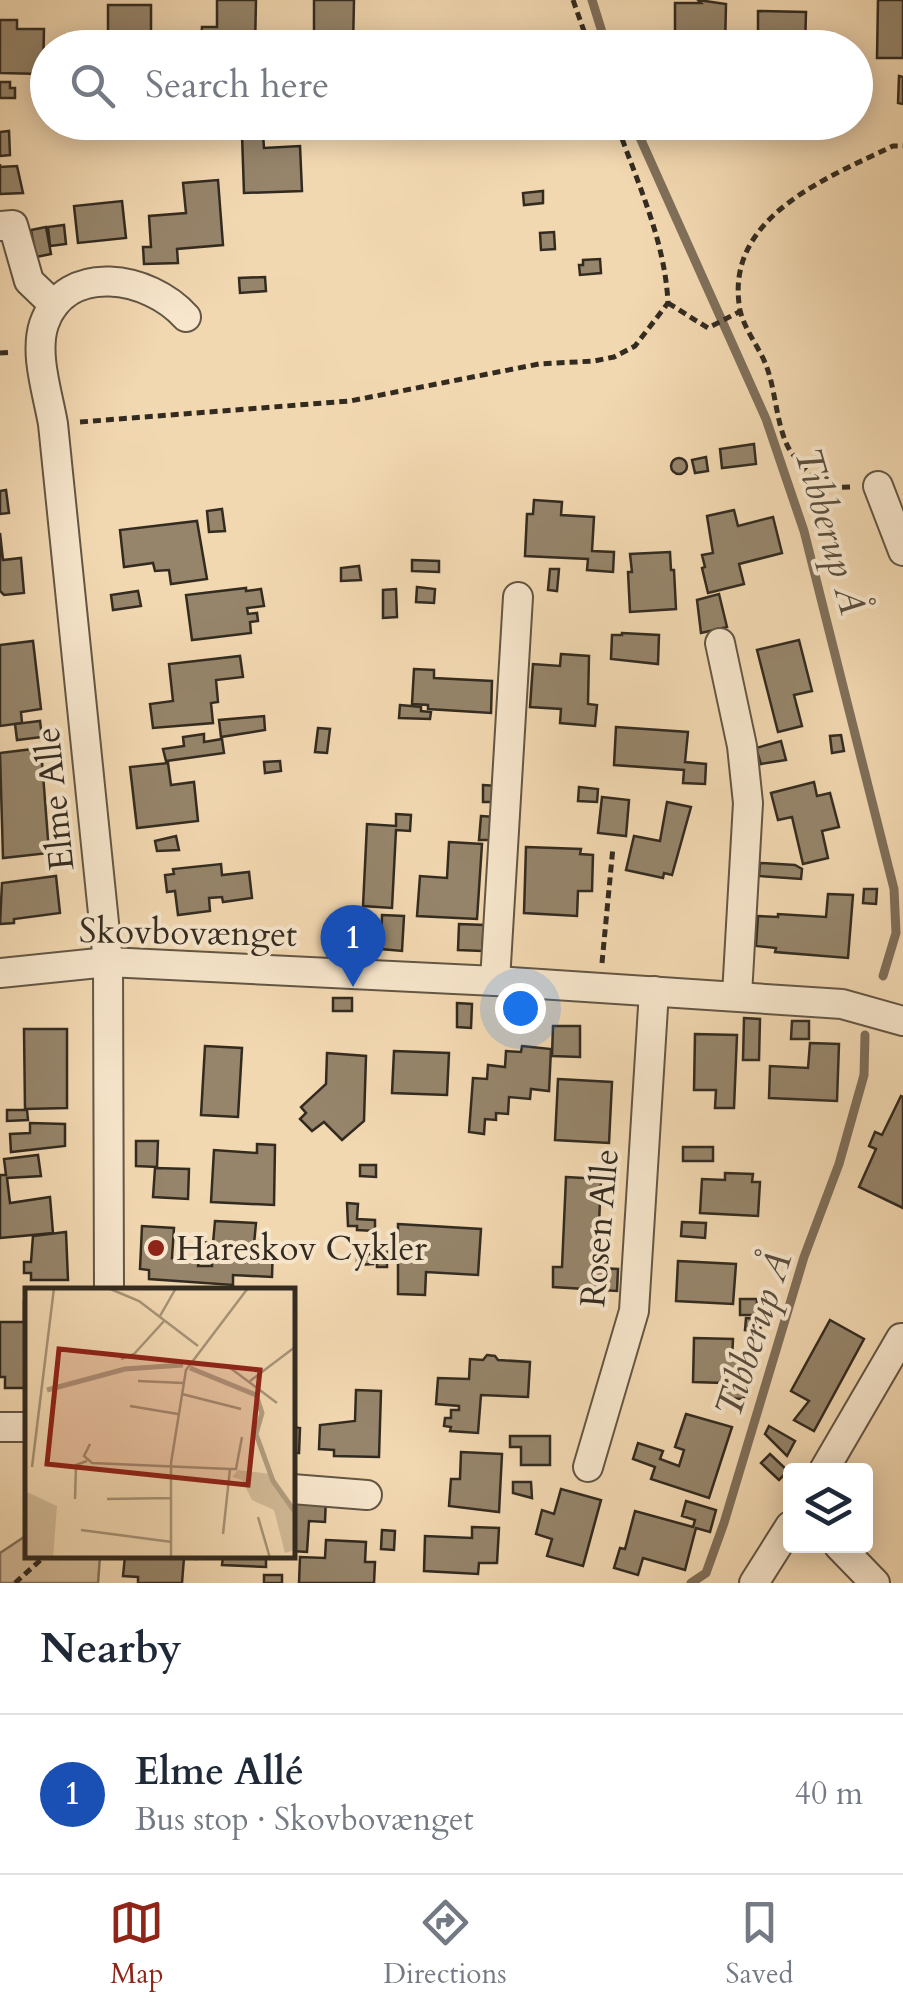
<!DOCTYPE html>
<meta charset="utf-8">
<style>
:root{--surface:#fff;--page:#f2f2f3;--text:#1f2937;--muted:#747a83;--line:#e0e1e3;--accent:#8f2418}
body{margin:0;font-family:Cardo,serif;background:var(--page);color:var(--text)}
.controls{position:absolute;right:30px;bottom:30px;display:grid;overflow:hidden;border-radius:10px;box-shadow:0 5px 25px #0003}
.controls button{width:90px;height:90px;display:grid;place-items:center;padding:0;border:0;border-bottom:2px solid var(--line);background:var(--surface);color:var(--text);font:50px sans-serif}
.you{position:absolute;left:520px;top:1008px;width:35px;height:35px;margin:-25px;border:8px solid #fff;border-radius:50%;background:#1a73e8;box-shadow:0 0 0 15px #1a73e833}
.badge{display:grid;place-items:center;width:65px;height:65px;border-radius:50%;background:var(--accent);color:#fff;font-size:32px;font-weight:700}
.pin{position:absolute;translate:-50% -82px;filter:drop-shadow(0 2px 5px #0008)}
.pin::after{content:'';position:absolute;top:52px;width:35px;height:30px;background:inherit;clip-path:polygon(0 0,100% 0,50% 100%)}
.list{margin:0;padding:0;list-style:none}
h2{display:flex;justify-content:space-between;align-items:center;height:130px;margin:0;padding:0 40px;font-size:42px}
h2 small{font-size:32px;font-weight:400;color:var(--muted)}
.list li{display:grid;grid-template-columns:65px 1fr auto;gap:30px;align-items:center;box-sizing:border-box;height:160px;padding:0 40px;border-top:2px solid var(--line)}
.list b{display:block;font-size:38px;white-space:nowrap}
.list p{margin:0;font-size:32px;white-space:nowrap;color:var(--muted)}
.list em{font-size:32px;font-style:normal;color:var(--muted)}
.icon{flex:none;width:55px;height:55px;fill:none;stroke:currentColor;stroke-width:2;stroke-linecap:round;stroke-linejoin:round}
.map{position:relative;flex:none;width:903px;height:1583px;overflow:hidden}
.search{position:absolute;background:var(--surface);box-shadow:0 5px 25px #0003;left:30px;right:30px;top:30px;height:110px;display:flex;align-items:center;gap:25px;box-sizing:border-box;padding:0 35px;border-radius:55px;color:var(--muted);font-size:38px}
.sheet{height:290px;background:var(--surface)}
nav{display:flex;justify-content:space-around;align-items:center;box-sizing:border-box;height:140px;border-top:2px solid var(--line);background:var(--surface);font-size:28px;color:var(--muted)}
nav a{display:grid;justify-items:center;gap:5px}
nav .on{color:var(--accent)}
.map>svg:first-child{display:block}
.green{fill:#d2bb98;stroke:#82735c;stroke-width:2.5}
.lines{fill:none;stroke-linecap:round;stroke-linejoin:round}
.stream{stroke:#7f6f5a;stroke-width:9}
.building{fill:#96856b;stroke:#332b20;stroke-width:2.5}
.minor-casing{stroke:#635644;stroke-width:32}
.path{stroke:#332b20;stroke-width:5;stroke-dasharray:8 5;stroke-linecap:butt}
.minor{stroke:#f7e6cc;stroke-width:28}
.poi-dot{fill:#8f2418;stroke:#f7e6cc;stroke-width:4}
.labels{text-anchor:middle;stroke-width:8;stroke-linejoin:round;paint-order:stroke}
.street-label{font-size:35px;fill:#332b20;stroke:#f7e6cc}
.poi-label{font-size:35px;fill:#332b20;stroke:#f7e6cc;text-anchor:start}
.water-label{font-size:38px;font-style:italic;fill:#594d3d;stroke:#f7e6cc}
.inset-river{fill:none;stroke:#b19d80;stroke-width:5}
.inset-road{fill:none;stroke:#a69377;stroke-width:2.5}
.view{fill:#8f2418;fill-opacity:0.15;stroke:#8f2418;stroke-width:5}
.inset-edge{fill:none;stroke:#332b20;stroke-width:5}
</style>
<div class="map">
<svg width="903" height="1583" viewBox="0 0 903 1583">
<rect width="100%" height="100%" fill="#f2d8b1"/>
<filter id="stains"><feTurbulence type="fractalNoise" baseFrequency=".002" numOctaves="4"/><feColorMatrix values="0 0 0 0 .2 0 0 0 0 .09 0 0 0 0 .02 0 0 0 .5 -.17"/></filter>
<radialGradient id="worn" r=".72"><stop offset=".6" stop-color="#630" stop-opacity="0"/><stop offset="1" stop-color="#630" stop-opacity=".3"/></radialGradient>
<polygon class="green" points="27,1535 28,1556 100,1556 98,1583 0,1583 0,1553"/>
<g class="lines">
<g class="stream">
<polyline points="592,0 607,48"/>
<polyline points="633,122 766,419 804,531 894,889 896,933 883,976"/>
<polyline points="691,1583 706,1573 724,1523 804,1257 839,1164 864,1075 865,1035"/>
</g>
</g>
<g class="building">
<polygon points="217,0 256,0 255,48 183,48 183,44 201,44 202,27 217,27"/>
<polygon points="314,0 354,0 353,48 314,48"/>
<polygon points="698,0 726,4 725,48 689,48 689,34 675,34 675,3 701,3"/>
<polygon points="878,0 903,0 903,58 877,58"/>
<polygon points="108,5 151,5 151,43 156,43 156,48 108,48"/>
<polygon points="758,11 806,12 805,48 758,48"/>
<polygon points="0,20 17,20 17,29 44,29 43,74 0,73"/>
<rect x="417" y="40" width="36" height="8"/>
<rect x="494" y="42" width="41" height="6"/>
<polygon points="899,76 903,77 903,104 898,103"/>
<polygon points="0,82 10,82 10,88 15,88 15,98 0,98"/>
<polygon points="9,131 10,155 0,156 0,132"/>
<polygon points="263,134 264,148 300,146 302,191 244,193 242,135"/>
<polygon points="0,164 0,167 17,166 23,193 0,194"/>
<polygon points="218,180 223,245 177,249 178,263 144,264 143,247 151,247 149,216 186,213 183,183"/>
<polygon points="543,191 543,203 524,205 523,193"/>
<polygon points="122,201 126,238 78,243 74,206"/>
<polygon points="64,225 66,244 50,246 48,227"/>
<polygon points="46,227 51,254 36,257 31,230"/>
<polygon points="554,232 555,249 541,250 540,233"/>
<polygon points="600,259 601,273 580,275 579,265 583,265 583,260"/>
<polygon points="265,277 266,291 240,293 239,278"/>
<polygon points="754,444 756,464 722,468 720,449"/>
<polygon points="706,457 708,471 695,473 692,460"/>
<circle cx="679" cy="466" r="8"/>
<polygon points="6,490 9,513 0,514 0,491"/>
<polygon points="534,500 562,502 561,515 594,517 592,551 614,552 613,572 587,570 588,559 525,556 527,514 533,514"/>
<polygon points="222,509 225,531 209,532 207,511"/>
<polygon points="734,510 738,526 773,517 782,553 739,564 744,584 708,593 702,568 705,567 702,555 713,553 707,516"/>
<polygon points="197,521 207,579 171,584 169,570 155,571 153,563 124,567 120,530"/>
<polygon points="0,533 3,560 21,558 24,593 4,595 0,591"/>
<polygon points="670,552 671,570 674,570 676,609 630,612 628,572 632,572 630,554"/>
<polygon points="412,560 439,561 439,572 412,571"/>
<polygon points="359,566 361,580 341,581 341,568"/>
<polygon points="550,569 559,569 557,591 548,590"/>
<polygon points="417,587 435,589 434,603 416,602"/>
<polygon points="246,588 246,591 261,589 264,606 247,608 248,614 257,613 258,621 250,622 251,633 192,640 186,595"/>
<polygon points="396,589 397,617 383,618 383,590"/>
<polygon points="138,591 141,606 113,610 111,595"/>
<polygon points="719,594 727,627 701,633 697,600"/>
<polygon points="622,633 659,635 658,664 611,659 612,635 622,635"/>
<polygon points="799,640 812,691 794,695 802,726 778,732 757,650"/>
<polygon points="33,641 41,709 21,712 22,723 0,726 0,645"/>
<polygon points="561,654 589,656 588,704 597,705 595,726 560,723 561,709 530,707 533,664 560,666"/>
<polygon points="240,656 243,677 216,680 218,702 211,703 213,723 153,728 150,704 173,701 169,664"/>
<polygon points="414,669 434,670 434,678 492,681 491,713 428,709 428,705 412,704"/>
<polygon points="400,705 421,707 421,711 431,712 430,719 399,718"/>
<polygon points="264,716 265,730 221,737 219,720"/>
<polygon points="40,721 42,737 17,740 15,724"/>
<polygon points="616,727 688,732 685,762 706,764 705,784 683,783 684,770 614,765"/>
<polygon points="318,728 330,729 327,753 315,752"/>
<polygon points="204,734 204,742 222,739 224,753 166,761 163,749 184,746 183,737"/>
<polygon points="841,735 844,751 832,753 830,736"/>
<polygon points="781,741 786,760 761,764 756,748"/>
<polygon points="41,748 49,853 3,858 0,753"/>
<polygon points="280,761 281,771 265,773 264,762"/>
<polygon points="168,763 171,785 194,782 198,821 137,828 130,767"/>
<polygon points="814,782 817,796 830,793 839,827 822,831 828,858 803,864 792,817 778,820 771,793"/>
<polygon points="483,785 496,786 495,802 483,802"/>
<polygon points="579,787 598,789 597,802 578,801"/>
<polygon points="602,797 629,800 626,836 598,833"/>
<polygon points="667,802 691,807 672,875 664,873 663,878 626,870 634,836 660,841"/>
<polygon points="396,814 411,815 410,831 396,830 392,908 363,906 367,824 396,826"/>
<polygon points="481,816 494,817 492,840 479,840"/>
<polygon points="176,836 179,850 157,851 155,841"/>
<polygon points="449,842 482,844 477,919 417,916 420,876 447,878"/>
<polygon points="526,847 581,849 580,854 593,855 592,891 578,891 577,916 524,913"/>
<polygon points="760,863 795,865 802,869 801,879 759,876"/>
<polygon points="221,864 222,875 249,872 252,898 223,902 222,897 209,898 210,911 178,915 175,891 167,892 165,875 174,874 173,869"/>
<polygon points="56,876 60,913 14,919 14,923 0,924 2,883"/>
<polygon points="864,889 877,889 876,904 863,903"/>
<polygon points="828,894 853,895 848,958 775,952 776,948 756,946 758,916 778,917 778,914 826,917"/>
<polygon points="382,915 404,916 402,951 381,949"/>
<polygon points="459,924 484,925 482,951 458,950"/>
<rect x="333" y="998" width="19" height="13"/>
<polygon points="457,1003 472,1004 471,1028 457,1027"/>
<polygon points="744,1018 760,1019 759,1060 743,1060"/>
<polygon points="792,1021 809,1021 809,1039 791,1039"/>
<polygon points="553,1026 580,1026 580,1057 552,1056"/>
<polygon points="24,1029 67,1029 67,1108 25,1109"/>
<polygon points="695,1034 737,1035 734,1108 715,1108 716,1090 694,1090"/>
<polygon points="810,1043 839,1044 837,1101 769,1098 770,1066 808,1068"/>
<polygon points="205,1046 242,1048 238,1117 201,1115"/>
<polygon points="522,1046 551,1049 549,1091 531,1089 530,1099 509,1097 508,1114 496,1113 496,1120 485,1119 484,1134 469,1132 473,1078 487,1079 488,1065 505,1067 506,1051 521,1052"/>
<polygon points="394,1051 449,1053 447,1095 392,1093"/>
<polygon points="327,1053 366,1056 364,1121 342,1140 324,1122 312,1131 300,1119 306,1113 301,1107 326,1084"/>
<polygon points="558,1079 612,1082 609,1143 555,1140"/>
<polygon points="901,1096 903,1097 903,1208 859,1187 876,1149 869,1146 875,1132 882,1135"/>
<polygon points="7,1110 27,1110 28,1120 7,1121"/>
<polygon points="30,1123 65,1124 65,1146 11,1152 10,1134 30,1133"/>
<polygon points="136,1141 158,1141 157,1167 136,1166"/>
<polygon points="257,1144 275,1145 274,1205 211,1202 214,1150 257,1153"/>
<rect x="683" y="1147" width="30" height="14"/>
<polygon points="38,1155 41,1176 7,1178 10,1203 50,1197 53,1233 0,1238 0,1175 6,1175 4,1159"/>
<polygon points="360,1165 376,1165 376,1177 360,1176"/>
<polygon points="155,1168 189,1169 188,1199 153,1197"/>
<polygon points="725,1173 753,1174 752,1182 760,1182 758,1216 700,1213 702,1179 725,1180"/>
<polygon points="566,1177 601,1179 597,1268 618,1269 617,1291 553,1287 553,1267 562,1267"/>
<polygon points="347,1203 358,1204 357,1219 375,1220 375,1231 357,1230 357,1226 348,1226"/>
<polygon points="215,1221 256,1223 254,1244 273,1245 272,1277 233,1275 233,1285 149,1279 149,1270 140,1269 142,1226 174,1228 172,1258 199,1260 198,1266 212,1266 212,1259 201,1259 202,1242 213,1243"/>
<polygon points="682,1222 706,1223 705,1238 681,1236"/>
<polygon points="398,1224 481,1229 478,1275 426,1272 425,1295 398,1294"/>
<polygon points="66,1232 68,1280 31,1280 31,1273 24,1273 24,1262 31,1262 33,1236"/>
<polygon points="387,1252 387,1267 377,1267 377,1253"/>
<polygon points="357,1254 372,1254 373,1264 357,1265"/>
<polygon points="678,1261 736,1264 733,1304 676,1301"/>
<polygon points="740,1299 757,1299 756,1315 740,1315"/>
<polygon points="24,1302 28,1302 28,1388 5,1388 5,1377 0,1377 0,1322 24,1322"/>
<polygon points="746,1318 762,1319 760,1331 745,1330"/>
<polygon points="830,1320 864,1339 814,1431 794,1420 809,1401 791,1391"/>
<polygon points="694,1338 733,1339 732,1360 745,1361 744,1399 723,1398 724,1383 693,1382"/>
<polygon points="487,1355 495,1356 498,1360 530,1362 528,1397 481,1395 478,1433 450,1431 451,1427 444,1426 445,1418 451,1418 451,1410 459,1410 459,1406 436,1404 438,1378 469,1379 470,1359 483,1360"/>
<polygon points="356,1390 381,1391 379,1457 334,1456 334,1450 319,1449 320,1425 355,1421"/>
<polygon points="686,1414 732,1427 709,1498 651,1479 655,1467 633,1459 638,1443 663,1451 660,1459 679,1466 684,1450 675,1447"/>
<polygon points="769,1426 795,1441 787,1456 765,1434"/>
<polygon points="292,1427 300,1428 299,1453 292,1453"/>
<polygon points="510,1436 550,1436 550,1465 521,1465 521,1447 510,1447"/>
<polygon points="461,1452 502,1454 499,1512 449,1506 451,1479 460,1479"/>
<polygon points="770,1454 788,1471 779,1480 761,1463"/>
<polygon points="513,1482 531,1482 532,1498 513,1493"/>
<polygon points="561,1489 601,1500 583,1566 547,1556 552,1539 536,1534 542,1510 554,1514"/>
<polygon points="292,1495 326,1497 325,1522 309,1521 307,1552 292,1551"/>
<polygon points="686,1501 716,1510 710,1532 696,1528 685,1570 643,1558 638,1575 614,1568 620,1548 625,1549 635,1511 693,1527 695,1520 682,1516"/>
<polygon points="472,1527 499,1528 497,1563 479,1563 478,1574 424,1571 425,1536 472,1538"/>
<polygon points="382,1530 395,1531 394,1550 381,1549"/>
<polygon points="326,1540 366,1542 365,1562 375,1562 374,1583 299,1583 300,1557 325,1558"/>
<polygon points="125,1556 197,1556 196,1559 184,1558 182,1583 138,1583 138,1577 123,1576"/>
<polygon points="223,1556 266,1556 266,1567 222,1565"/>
<rect x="264" y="1575" width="18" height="8"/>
</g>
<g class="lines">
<g class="minor-casing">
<g id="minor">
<polyline points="0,226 13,225 29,281 54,305"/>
<polyline points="878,486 903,551"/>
<polyline points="720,643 742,746 748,803 737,995"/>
<polyline points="0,973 108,962 495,981 842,1004 903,1021"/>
<polyline points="495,981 518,597"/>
<path d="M109,1290L108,962L53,424C48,394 34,354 44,324C66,261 150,276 186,317"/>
<polyline points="0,1427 28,1427"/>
<polyline points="588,1467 634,1311 654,991"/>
<polyline points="824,1470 901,1338"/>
<polyline points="292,1489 367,1495"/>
<polyline points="839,1546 875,1583"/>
<polyline points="754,1583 790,1526"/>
</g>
</g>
<g class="path">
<polyline points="573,0 590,48"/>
<polyline points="668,303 708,328 739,312"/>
<polyline points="0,353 13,352"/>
<path d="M80,422L350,401L539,364L594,361L614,357L635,346L668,303C665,240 637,182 616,122"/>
<path d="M850,487L822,488C812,475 796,461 788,447C776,423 776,391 766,365C759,347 744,329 740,310C723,217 827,178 893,146H903"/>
<polyline points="602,963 613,847"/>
<polyline points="15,1583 45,1556"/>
</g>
<use href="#minor" class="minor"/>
</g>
<circle class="poi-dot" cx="156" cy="1248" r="10"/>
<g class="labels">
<g class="street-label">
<text transform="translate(54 799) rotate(-96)" y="12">Elme Alle</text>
<text transform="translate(188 932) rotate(1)" y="12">Skovbovænget</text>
<text transform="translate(599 1228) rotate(-85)" y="12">Rosen Alle</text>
</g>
<g class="poi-label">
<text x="176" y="1260">Hareskov Cykler</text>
</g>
<g class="water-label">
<text transform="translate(831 531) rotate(74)" y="13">Tibberup Å</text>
<text transform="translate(753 1334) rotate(-72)" y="13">Tibberup Å</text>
</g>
</g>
<g transform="translate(25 1288)">
<rect width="270" height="270" fill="#f2d8b1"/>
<path d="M213,182L246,186L270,220V262L260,265L249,222L227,212L217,192L207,189ZM0,203L32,218L28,270H0Z" fill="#d2bb98"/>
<path class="inset-river" d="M165,80L231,107L237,125L231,146L248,193L270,224M22,102L100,81L158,77"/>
<path class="inset-road" d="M83,0L114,13L173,58M135,28L151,0M96,71L109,66L140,32M204,79L252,115M113,93L158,95M225,93L270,59M157,106L216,121M105,118L153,126M65,156L59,168L67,175L205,181M7,179L29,0M205,181H211L217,149M50,211L51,177L62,173M82,211L146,210M233,229L245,270M56,242L147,254M198,246L205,181M146,270V175L161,82L223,0"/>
<path class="view" d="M34,61L235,82L223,197L22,176Z"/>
<rect width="270" height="270" class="inset-edge"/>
</g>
<rect width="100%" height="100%" filter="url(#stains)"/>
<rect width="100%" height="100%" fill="url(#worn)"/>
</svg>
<div class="controls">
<button><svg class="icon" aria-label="layers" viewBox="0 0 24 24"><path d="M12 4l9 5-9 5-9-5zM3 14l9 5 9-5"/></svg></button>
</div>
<div class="you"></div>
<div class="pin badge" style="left:353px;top:987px;background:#1a4fb4">1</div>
<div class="search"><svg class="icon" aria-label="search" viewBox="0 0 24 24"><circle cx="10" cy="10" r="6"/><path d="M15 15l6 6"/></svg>Search here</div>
</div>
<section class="sheet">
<h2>Nearby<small></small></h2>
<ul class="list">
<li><span class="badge" style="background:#1a4fb4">1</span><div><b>Elme Allé</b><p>Bus stop · Skovbovænget</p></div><em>40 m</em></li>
</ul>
</section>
<nav>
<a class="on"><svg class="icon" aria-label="map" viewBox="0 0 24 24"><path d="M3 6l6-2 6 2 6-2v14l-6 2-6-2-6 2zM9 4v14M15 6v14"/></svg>Map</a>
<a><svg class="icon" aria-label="directions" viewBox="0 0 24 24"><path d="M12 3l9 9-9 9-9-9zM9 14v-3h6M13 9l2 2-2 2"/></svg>Directions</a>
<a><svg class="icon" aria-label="saved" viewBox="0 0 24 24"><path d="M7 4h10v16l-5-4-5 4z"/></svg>Saved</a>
</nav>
